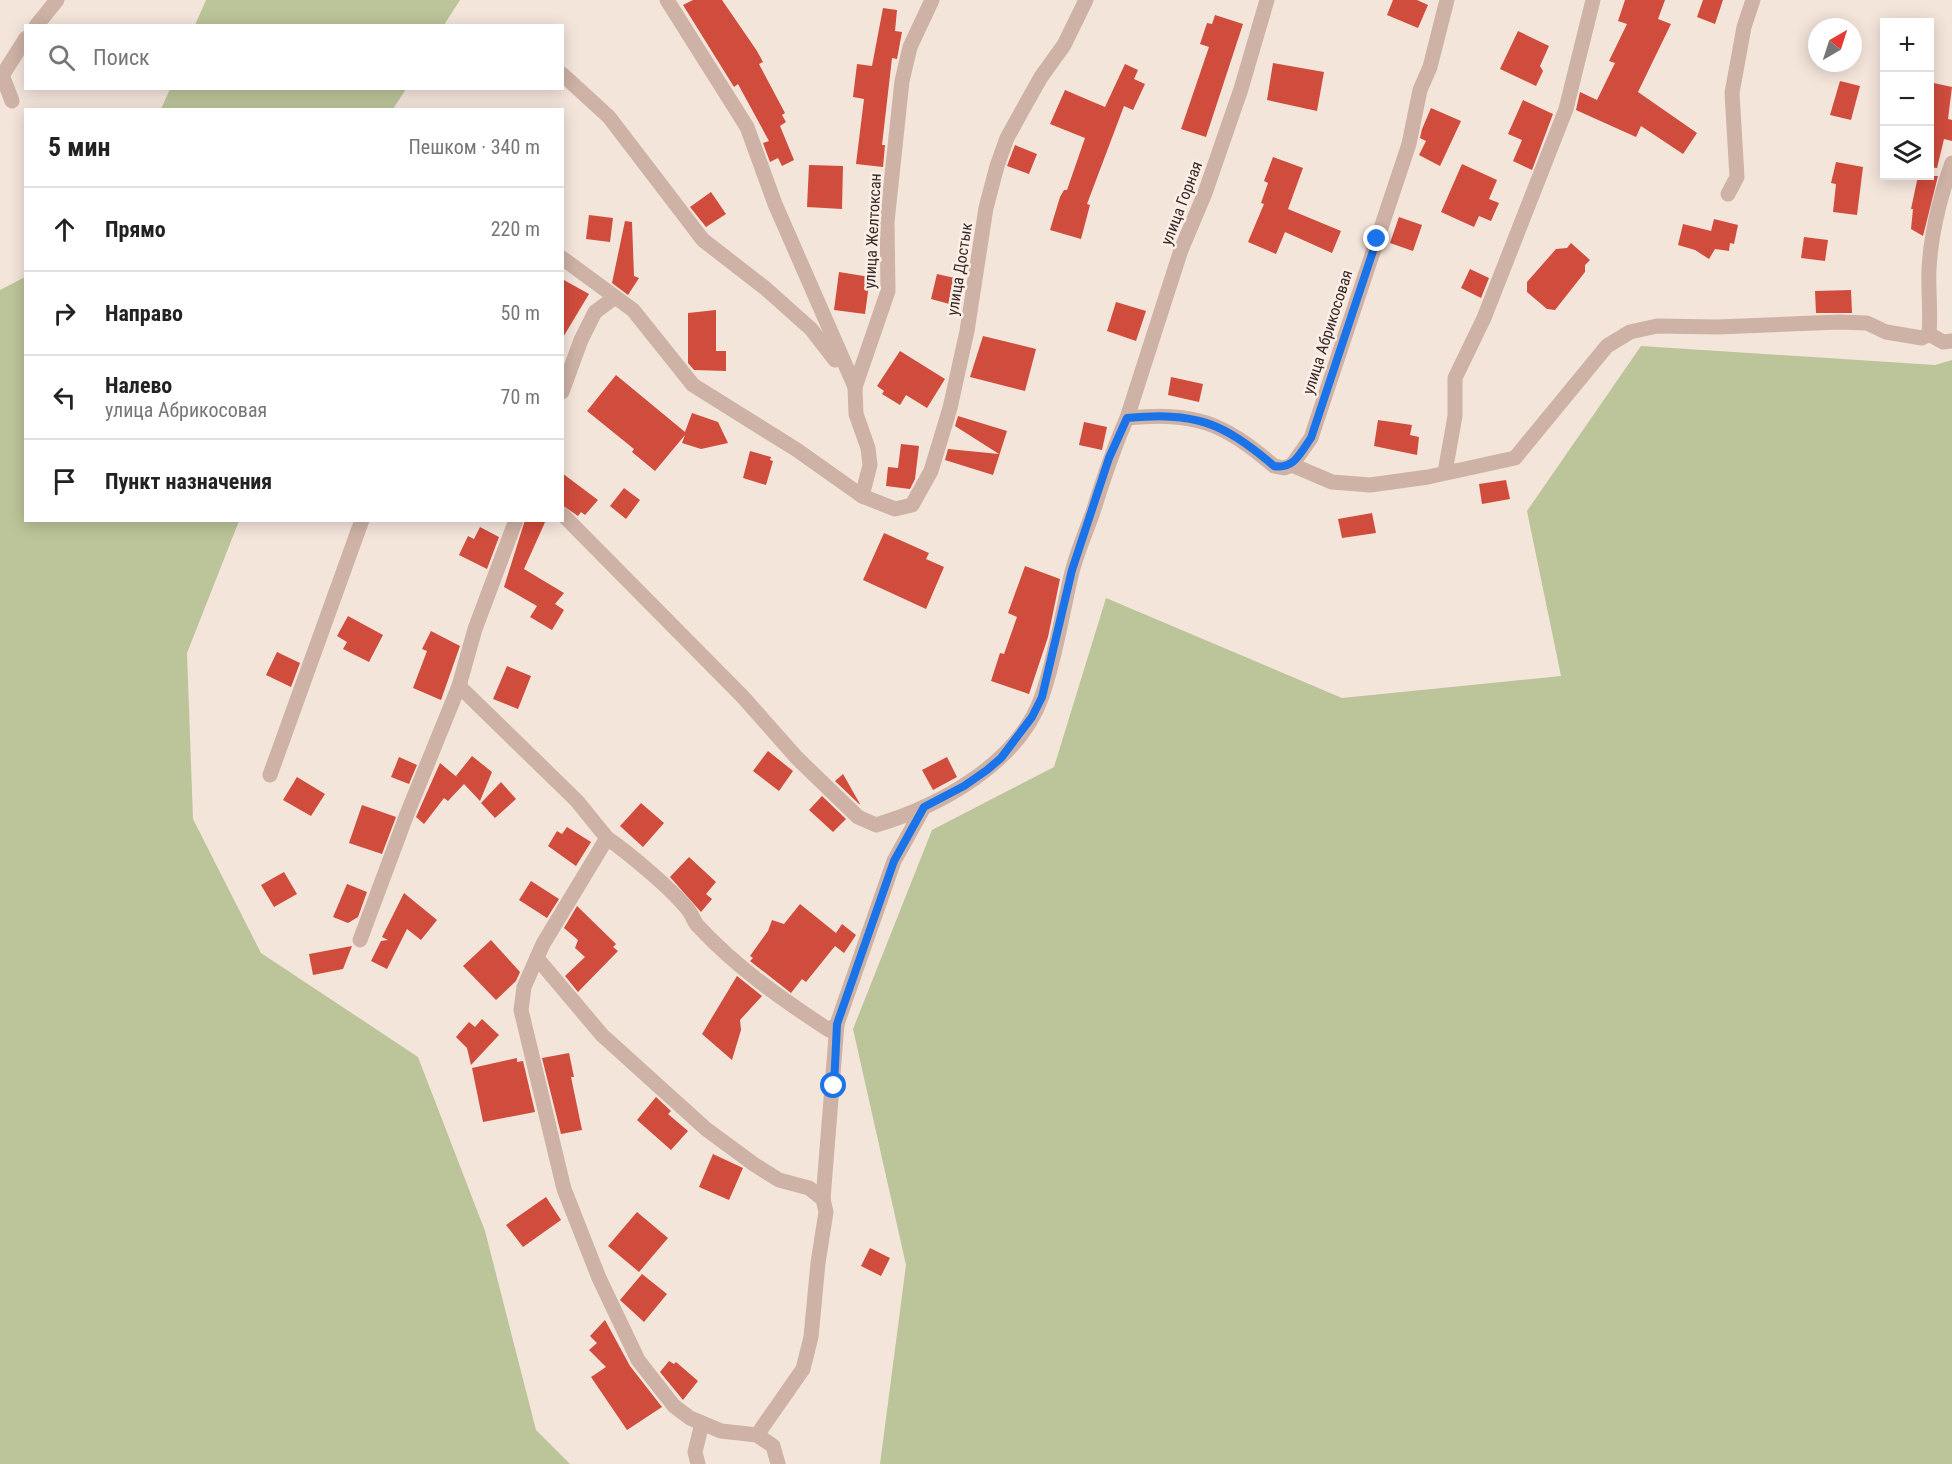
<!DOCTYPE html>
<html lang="ru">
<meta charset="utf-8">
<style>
:root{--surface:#fff;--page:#f2f2f2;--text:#222;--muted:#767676;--line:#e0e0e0}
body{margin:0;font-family:"Roboto Condensed",sans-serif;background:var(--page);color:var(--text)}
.controls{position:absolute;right:18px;top:18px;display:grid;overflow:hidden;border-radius:0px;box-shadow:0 3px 15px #0003}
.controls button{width:54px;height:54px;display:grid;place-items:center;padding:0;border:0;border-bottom:2px solid var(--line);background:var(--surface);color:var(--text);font:30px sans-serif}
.compass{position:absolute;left:1808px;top:18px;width:54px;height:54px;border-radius:50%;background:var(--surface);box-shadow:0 3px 15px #0003;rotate:39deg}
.stop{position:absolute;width:18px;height:18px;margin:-14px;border:4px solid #1a73e8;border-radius:50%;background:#fff}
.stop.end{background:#1a73e8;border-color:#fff;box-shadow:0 2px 6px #0008}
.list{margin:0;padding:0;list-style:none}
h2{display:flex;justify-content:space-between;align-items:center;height:78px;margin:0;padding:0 24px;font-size:26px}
h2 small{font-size:20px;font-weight:400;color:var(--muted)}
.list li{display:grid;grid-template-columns:39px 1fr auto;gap:18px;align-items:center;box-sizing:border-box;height:84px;padding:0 24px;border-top:2px solid var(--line)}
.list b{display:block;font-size:22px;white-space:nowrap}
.list p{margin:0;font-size:20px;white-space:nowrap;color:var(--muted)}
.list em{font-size:20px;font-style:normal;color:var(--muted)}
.icon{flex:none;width:33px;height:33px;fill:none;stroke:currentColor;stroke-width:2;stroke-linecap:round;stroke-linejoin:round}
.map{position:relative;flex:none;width:1952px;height:1464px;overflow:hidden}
.search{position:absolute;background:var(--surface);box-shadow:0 3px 15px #0003;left:24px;top:24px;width:540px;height:66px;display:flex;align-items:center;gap:15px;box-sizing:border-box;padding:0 21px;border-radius:0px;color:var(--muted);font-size:22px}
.panel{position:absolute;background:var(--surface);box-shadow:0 3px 15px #0003;left:24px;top:108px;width:540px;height:414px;border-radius:0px}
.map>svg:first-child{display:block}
.green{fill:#bcc499}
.building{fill:#d04c3c}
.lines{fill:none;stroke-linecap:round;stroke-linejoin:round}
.minor{stroke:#cdb2a5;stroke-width:15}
.route{stroke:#1a73e8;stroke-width:8}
.labels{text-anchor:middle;stroke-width:5;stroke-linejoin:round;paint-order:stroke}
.street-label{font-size:16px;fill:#382a27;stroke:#fbefe7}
</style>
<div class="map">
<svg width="1952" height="1464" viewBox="0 0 1952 1464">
<rect width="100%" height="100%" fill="#f4e5db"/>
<g class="green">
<polygon points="206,0 460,0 444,25 195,25"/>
<polygon points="170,89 170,88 406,89 393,109 161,109"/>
<polygon points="25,277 26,520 239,521 187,653 193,819 261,953 418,1057 485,1231 536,1430 570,1464 0,1464 0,290"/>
<polygon points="1641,346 1935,365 1952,360 1952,1464 880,1464 906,1265 853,1029 932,830 1054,767 1106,598 1342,698 1561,676 1527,511"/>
</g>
<g class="building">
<polygon points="693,0 722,0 757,51 763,62 759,64 785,113 782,115 786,122 780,126 794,160 782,166 778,158 770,162 763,143 769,141 738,84 734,87 683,5"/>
<polygon points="1393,0 1417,0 1428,5 1418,28 1387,15"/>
<polygon points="1625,0 1665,0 1658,19 1671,24 1638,92 1697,133 1683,154 1641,126 1636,137 1576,110 1580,92 1597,100 1615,63 1609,61 1627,24 1618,21"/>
<polygon points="1703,0 1723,0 1715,24 1697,17"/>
<polygon points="883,8 897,10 895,31 902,32 897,59 892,58 882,145 885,145 883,167 856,164 864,99 853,97 857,64 872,66"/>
<polygon points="1215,15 1243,24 1206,137 1181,129 1209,47 1200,44 1207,23 1212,24"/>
<polygon points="1518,31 1549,46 1540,66 1543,71 1536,86 1500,69"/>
<polygon points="1273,63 1324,72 1317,111 1267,100"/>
<polygon points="1125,64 1138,70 1134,79 1145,84 1133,110 1124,106 1087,204 1090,205 1081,239 1050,230 1060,197 1064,190 1067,190 1085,138 1050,124 1065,90 1105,107"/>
<polygon points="1840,81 1860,86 1851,120 1830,115"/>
<polygon points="1929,82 1952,87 1948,119 1952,120 1952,141 1944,139 1937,168 1929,167"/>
<polygon points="1523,100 1553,114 1532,170 1513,161 1522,140 1508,134"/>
<polygon points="1431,108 1461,121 1440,166 1419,155 1426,141 1420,138 1422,129"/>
<polygon points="1015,145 1037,154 1029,174 1007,166"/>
<polygon points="1273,157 1303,168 1288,209 1341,231 1332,253 1285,232 1276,254 1248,242 1264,204 1261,203 1268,183 1264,181"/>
<polygon points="1836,162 1863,167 1857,215 1833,212 1836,184 1831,183"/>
<polygon points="1462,164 1497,180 1489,199 1499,203 1491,221 1479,216 1474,227 1441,212"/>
<polygon points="809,165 843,166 842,209 807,207"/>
<polygon points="1918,176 1938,176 1923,236 1911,229 1913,209 1911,209"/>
<polygon points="711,192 726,214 706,227 690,207"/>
<polygon points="589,215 613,218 610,242 586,239"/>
<polygon points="1399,217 1422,225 1413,251 1390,243"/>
<polygon points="1714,219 1738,225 1734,244 1730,243 1729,251 1715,249 1709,259 1695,250 1678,245 1683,224 1711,231"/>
<polygon points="625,221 632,222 634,276 639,278 628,295 612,283"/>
<polygon points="1804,237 1828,240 1825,261 1801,258"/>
<polygon points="1571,243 1590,260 1585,265 1585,272 1555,310 1547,309 1527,292 1527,282 1556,249 1567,248"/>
<polygon points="1470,269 1489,278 1481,298 1461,288"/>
<polygon points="839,272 870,277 865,314 834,310"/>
<polygon points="937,274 959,279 953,305 931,299"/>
<polygon points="562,279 589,294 562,339"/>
<polygon points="1851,290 1852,313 1816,313 1815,291"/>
<polygon points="1116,302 1146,311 1136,341 1107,331"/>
<polygon points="716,310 716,351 726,351 726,371 694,370 688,363 688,313"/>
<polygon points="983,336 1036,349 1025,391 970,377"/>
<polygon points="900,351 945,379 927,408 906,395 900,405 882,394 884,391 877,386"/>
<polygon points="616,375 685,432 692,413 718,422 728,443 701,449 682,443 685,435 655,471 632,452 634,449 587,411"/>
<polygon points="1171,377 1203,384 1199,402 1168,395"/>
<polygon points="958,416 1007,431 993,475 945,460 948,449 999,454 955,426"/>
<polygon points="1378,420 1412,425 1410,435 1419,437 1417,455 1374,446"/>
<polygon points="1084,422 1107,427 1102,450 1079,445"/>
<polygon points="901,444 919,446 915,479 910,489 886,486 888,467 898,468"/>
<polygon points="750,451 771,457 770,460 773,461 766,485 743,478"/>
<polygon points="562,473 598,500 585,515 581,512 578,516 562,505"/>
<polygon points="1506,480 1510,499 1482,504 1479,484"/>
<polygon points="624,488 640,500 626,519 610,506"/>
<polygon points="1372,513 1376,533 1342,538 1338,519"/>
<polygon points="525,520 546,520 524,569 564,593 555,604 564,610 552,630 530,617 537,606 504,587"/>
<polygon points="480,527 499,537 487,569 459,555 468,536 474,539"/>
<polygon points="884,533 929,553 926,559 944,567 926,609 863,580"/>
<polygon points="1025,566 1060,579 1048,637 1029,694 991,681 1000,653 1004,654 1017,617 1008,613"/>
<polygon points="348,616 383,635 369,662 343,649 347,642 337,636"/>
<polygon points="431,631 460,646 441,700 413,688 427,651 422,649"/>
<polygon points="277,652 300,663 291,687 266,675"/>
<polygon points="507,666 531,676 518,709 493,699"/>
<polygon points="768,751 793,771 779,791 753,771"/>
<polygon points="472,756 492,772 480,801 464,784 448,801 444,798 424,824 416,817 440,763 458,778 456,776"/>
<polygon points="399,757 417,765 409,784 391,777"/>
<polygon points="947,757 957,777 933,790 922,770"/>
<polygon points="843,774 860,804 859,804 835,781"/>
<polygon points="297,777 325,794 311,816 283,800"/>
<polygon points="501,782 516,799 495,818 481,803"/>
<polygon points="822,796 846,819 833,832 809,810"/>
<polygon points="641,803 664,823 643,847 620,826"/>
<polygon points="362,805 396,817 382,854 349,843"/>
<polygon points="567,827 591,842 576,866 548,846 557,831 562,834"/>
<polygon points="689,857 716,882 706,894 712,899 701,912 670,877"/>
<polygon points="284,872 297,894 274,907 261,885"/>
<polygon points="531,881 559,899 547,918 519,900"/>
<polygon points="347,884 367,892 358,917 348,923 333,917"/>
<polygon points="404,893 437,920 421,940 407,929 387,969 371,961 381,941 388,940 382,937"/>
<polygon points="800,904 836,933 842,924 856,935 844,953 835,946 806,982 802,979 791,993 750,961 753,958 750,956 768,931 772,920 784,924"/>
<polygon points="577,906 616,944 613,947 618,951 578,992 565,976 585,957 575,948 578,940 564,928"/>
<polygon points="491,940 520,972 516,981 496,1000 463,966"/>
<polygon points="352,946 343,969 313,975 309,954"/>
<polygon points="737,976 762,996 740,1020 741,1030 732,1060 702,1034"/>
<polygon points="482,1019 499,1035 471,1065 467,1048 456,1037 469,1022 475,1027"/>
<polygon points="569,1053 574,1077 571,1077 582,1130 561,1134 542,1058"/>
<polygon points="517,1058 517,1062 523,1061 535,1112 483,1122 472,1068"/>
<polygon points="656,1097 671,1111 668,1114 688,1131 671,1150 637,1120"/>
<polygon points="713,1154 743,1168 729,1200 699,1187"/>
<polygon points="546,1197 561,1220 523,1247 506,1225"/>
<polygon points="637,1212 668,1238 639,1272 608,1246"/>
<polygon points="870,1248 890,1258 881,1276 861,1266"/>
<polygon points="642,1274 667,1294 644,1322 620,1300"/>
<polygon points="605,1320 630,1366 662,1407 627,1430 591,1377 606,1367 589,1350 597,1343 590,1336"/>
<polygon points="669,1361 674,1364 676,1362 698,1381 683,1400 660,1372"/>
</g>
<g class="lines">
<g class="minor">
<polyline points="667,0 747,127 775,204 855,387"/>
<polyline points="36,26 57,0"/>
<polyline points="562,74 609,117 703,240 765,288 811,329 835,360"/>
<polyline points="2,75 12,101"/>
<polyline points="0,79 26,38"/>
<path d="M1952,163C1940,197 1931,232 1929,269C1928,291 1931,312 1929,334L1943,342L1952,341"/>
<polyline points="1728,194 1737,177 1732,93 1744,27 1753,0"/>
<polyline points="562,258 633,310 693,385 797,450 862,496 895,509 912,505 931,471 950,408 967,331 986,208 997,166 1007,138 1023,109 1041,77 1064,45 1086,0"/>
<polyline points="562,392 581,340 595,312 614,298"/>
<polyline points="1127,418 1181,250 1205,193 1241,89 1267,0"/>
<polyline points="1292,465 1311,438 1409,144 1420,90 1430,67 1447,0"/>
<polyline points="1445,472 1455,416 1455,378 1484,318 1566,109 1593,0"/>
<polyline points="862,496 870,465 868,448 856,414 855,387 888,291 887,222 902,81 910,47 932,0"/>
<path d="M562,514L743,697L797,758L858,817L876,825C940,806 1019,763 1042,696C1056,656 1062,613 1072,572C1077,552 1086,532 1093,512C1103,480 1113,449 1127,418C1195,412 1221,421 1274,466L1284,468L1292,465L1332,482L1370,485L1428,477L1515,458L1607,346L1630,332L1657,326L1718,327L1839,322L1867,323L1886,332L1922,338L1929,334"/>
<polyline points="459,686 577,801 607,838 543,944 524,987 521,1010 564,1189 599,1278 638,1360 674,1406 690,1418 721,1431 757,1435 773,1446 778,1464"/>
<polyline points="270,775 362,520"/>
<path d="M607,838C630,854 673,890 689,911C693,916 694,923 699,927C736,967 783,1000 829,1030L837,1024L894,861L924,807"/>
<polyline points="360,940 407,814 459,686 475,629 516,520"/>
<polyline points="537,958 602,1035 706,1129 755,1165 779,1180 809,1188 823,1199 826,1212 818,1263 811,1337 803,1369 757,1435"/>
<polyline points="823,1199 837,1024"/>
<polyline points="698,1464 695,1452 702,1423"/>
</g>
</g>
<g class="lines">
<path class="route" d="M834,1086L837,1024L894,861L924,807L964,786L987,770L1001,758L1032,717L1042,697L1072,570L1109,458L1127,418C1195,412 1221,421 1274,466C1294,470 1300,453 1311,438L1377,239"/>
</g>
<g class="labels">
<g class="street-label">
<text transform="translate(1181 203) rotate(-69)" y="6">улица Горная</text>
<text transform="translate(872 231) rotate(-87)" y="6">улица Желтоксан</text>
<text transform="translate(959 269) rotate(-81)" y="6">улица Достык</text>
<text transform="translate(1327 332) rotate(-72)" y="6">улица Абрикосовая</text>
</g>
</g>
</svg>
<div class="controls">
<button>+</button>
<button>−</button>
<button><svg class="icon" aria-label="layers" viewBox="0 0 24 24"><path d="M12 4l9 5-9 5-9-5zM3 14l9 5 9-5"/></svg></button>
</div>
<svg class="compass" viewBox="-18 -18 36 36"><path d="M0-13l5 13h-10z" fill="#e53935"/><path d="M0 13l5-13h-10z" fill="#767676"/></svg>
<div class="stop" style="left:834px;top:1086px"></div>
<div class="stop end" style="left:1377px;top:239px"></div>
<div class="search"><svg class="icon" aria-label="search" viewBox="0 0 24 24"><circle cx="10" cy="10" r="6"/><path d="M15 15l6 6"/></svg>Поиск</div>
<section class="panel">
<h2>5 мин<small>Пешком · 340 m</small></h2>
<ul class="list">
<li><svg class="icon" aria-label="ahead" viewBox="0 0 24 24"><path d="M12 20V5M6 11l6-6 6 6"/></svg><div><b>Прямо</b></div><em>220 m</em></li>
<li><svg class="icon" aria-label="right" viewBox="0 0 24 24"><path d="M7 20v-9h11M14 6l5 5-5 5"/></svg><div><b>Направо</b></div><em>50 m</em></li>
<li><svg class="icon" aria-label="left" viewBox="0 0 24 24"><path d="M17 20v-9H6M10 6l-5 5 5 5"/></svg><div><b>Налево</b><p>улица Абрикосовая</p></div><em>70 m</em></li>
<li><svg class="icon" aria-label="arrive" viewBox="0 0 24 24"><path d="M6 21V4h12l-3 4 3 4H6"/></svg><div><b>Пункт назначения</b></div></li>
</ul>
</section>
</div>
